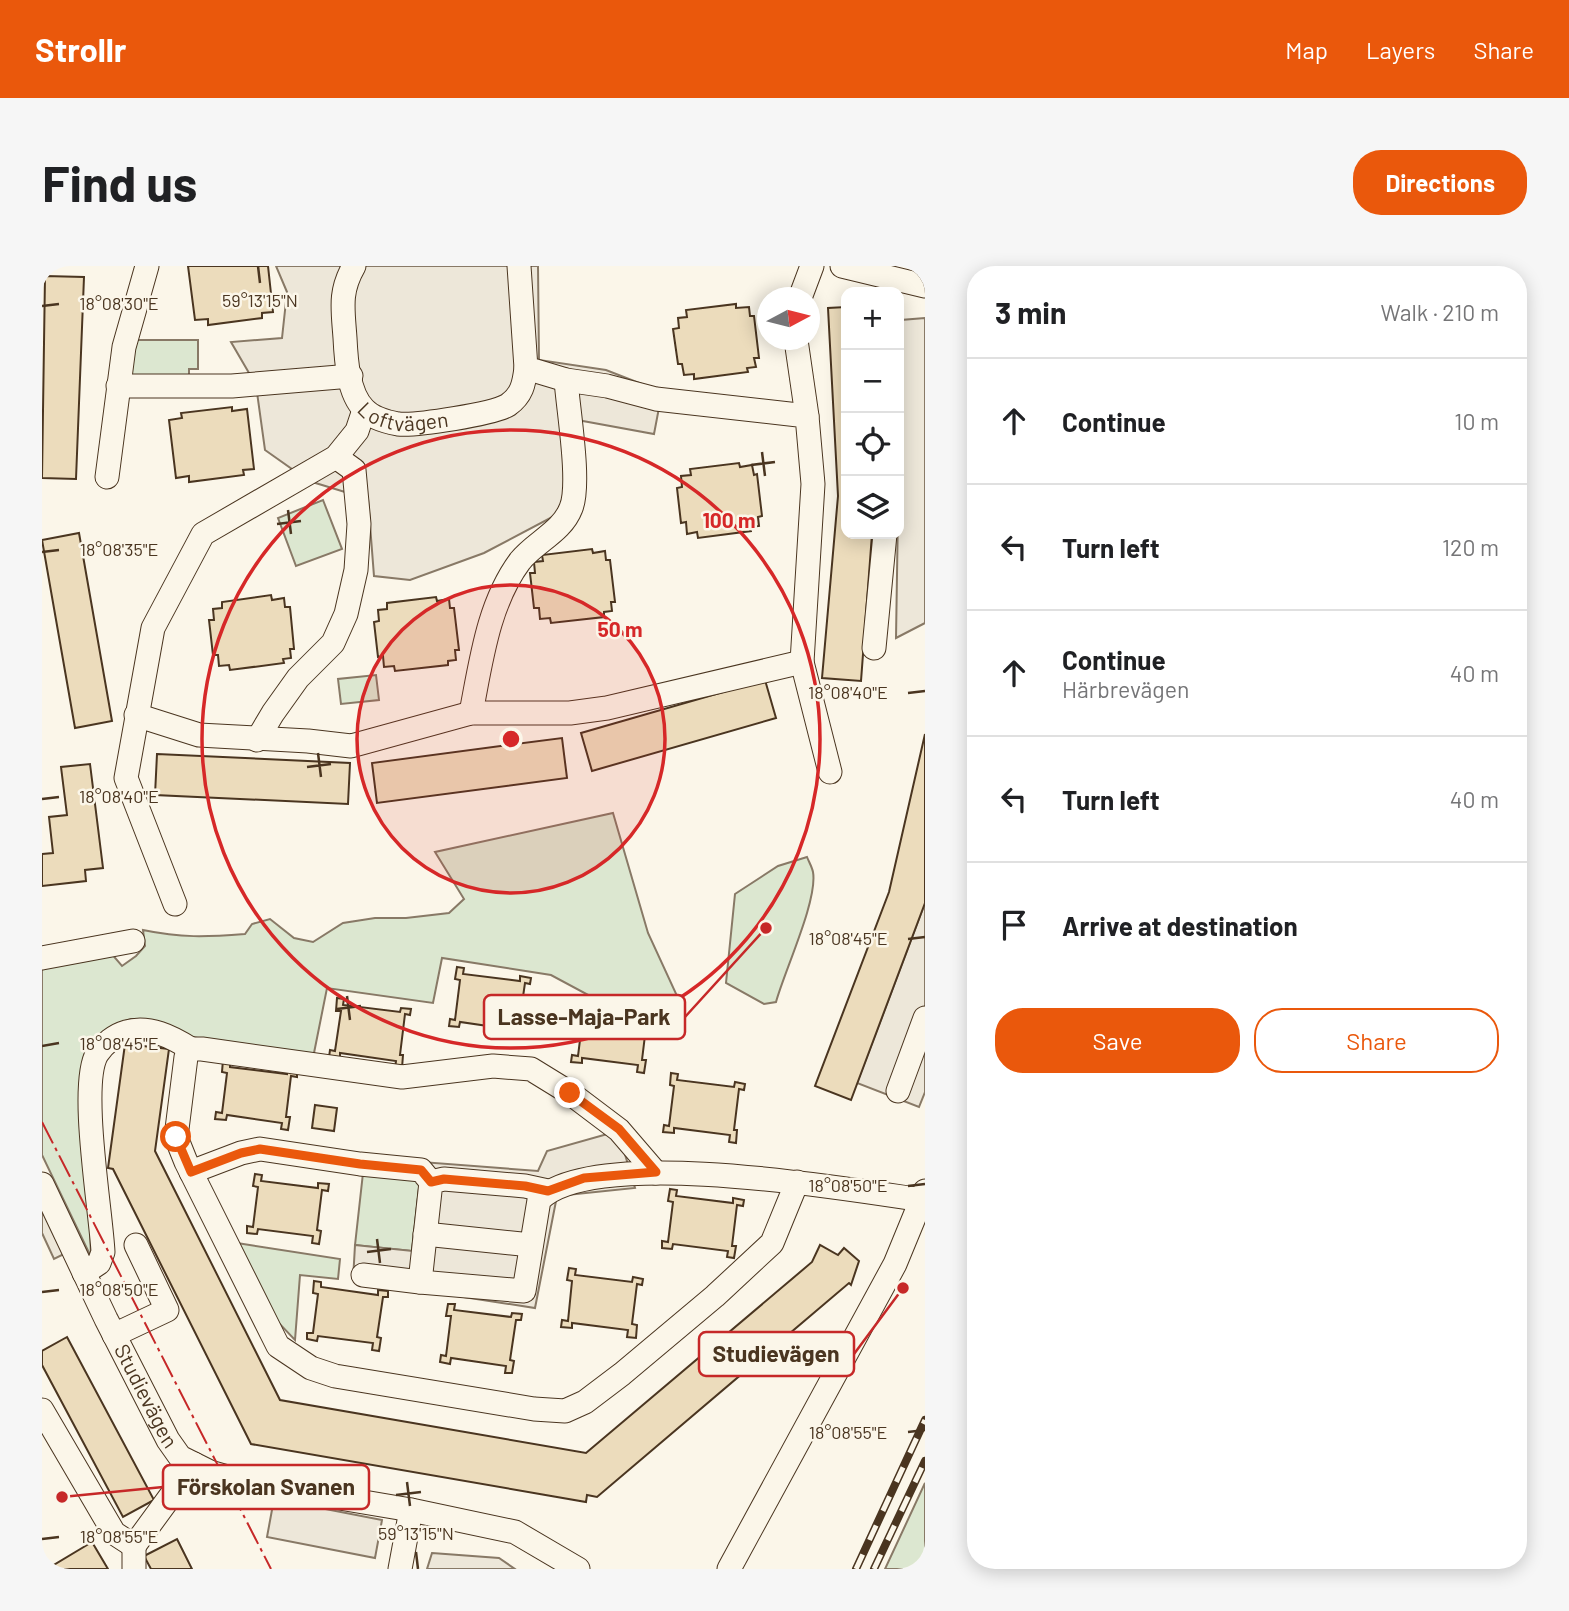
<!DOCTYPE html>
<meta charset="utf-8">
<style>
:root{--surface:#fff;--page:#f6f6f6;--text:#202124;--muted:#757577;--line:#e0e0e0;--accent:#ea580c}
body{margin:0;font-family:Barlow,sans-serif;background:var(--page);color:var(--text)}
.controls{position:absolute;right:21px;top:21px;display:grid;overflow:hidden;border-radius:14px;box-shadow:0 4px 18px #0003}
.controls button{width:63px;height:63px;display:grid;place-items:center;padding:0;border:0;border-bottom:2px solid var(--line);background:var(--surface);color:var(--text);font:35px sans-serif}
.compass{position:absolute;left:715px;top:21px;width:63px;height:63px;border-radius:50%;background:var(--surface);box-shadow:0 4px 18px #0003;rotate:83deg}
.stop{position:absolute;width:21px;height:21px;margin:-16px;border:5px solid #ea580c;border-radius:50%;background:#fff}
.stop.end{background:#ea580c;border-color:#fff;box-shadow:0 2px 7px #0008}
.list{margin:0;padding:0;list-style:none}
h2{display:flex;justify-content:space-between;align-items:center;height:91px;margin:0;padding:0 28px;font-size:30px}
h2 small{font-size:23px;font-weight:400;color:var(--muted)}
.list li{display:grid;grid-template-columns:46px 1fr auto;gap:21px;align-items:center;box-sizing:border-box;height:126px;padding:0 28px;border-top:2px solid var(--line)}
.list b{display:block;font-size:26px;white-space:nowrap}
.list p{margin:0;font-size:23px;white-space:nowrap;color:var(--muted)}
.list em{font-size:23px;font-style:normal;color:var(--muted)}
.actions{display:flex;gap:14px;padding:21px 28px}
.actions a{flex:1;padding:16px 0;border:2px solid var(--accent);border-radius:28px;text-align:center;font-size:24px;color:var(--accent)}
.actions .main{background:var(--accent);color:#fff}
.icon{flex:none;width:38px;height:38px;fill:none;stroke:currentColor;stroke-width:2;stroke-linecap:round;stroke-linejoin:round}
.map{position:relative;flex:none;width:883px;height:1303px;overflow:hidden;border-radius:28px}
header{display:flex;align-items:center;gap:42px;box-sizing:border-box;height:98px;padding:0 35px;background:var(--accent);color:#fff}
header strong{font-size:33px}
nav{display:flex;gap:38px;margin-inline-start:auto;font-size:24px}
.intro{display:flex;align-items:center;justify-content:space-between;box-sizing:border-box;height:168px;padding:0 42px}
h1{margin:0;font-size:49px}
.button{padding:18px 32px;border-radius:28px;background:var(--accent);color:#fff;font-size:24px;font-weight:700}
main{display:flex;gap:42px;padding:0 42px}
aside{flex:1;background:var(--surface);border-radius:28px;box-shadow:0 4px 18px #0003}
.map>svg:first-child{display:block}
.green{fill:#dce7d0;stroke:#887966;stroke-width:2}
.parking{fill:#ede7d9;stroke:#887966;stroke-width:2}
.building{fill:#ecdcbc;stroke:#4a3520;stroke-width:2}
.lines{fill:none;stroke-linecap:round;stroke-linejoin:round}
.minor-casing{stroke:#4a3520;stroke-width:25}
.minor{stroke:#fbf6e9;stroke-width:23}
.rail-casing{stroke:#4a3520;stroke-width:8}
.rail{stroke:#fbf6e9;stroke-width:5;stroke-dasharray:16;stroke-linecap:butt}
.power{stroke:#c62828;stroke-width:2;stroke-dasharray:24 5 3.5 5;stroke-linecap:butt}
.route{stroke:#ea580c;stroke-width:9}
.ticks{fill:none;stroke:#4a3520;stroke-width:2.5}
.ring{fill:none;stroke:#d62828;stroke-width:3.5}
.labels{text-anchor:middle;stroke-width:5;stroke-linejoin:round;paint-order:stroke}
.street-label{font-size:21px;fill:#4a3520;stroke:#fbf6e9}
.ticks-label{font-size:18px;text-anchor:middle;fill:#4a3520;stroke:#fbf6e9;stroke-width:5;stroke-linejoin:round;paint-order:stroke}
.centre{fill:#d62828;stroke:#fbf6e9;stroke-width:3.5}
.ring-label{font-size:21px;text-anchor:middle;font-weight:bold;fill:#d62828;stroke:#fbf6e9;stroke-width:5;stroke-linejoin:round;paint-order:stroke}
.leader{fill:none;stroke:#c62828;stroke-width:2.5}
.callout-dot{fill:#c62828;stroke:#fbf6e9;stroke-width:2.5}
.callout{fill:#fbf6e9;stroke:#c62828;stroke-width:2.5}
.callout-label{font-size:23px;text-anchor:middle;font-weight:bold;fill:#4a3520}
</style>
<header>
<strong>Strollr</strong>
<nav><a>Map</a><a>Layers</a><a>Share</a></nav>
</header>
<div class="intro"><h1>Find us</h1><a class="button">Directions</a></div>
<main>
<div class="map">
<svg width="883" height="1303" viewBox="0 0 883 1303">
<rect width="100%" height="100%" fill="#fbf6e9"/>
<g class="green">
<polygon points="90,74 156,74 156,103 147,103 147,112 90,113"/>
<polygon points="281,234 300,283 254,300 236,252"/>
<polygon points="334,409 337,434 299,438 296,413"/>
<path d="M571,547L606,667L636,732L617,737L548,730L509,709L400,692L391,737L285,722L271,792L150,771L101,753H89L74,758L62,767L46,907L49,991L0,889V701L69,687L80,700L94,690L103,680L101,664C139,672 164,671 203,668L210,658L228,653L252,672L271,676L301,657L333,652H364L407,647L422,633L393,586Z"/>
<path d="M765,591C767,596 770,601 771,606C776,634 742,706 734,736L722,738L684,717L693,628L736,600Z"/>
<polygon points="321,907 378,913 370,985 313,979"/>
<polygon points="195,977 298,993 296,1013 258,1009 253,1074 231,1051"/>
<polygon points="883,1217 883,1303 843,1303"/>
</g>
<g class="parking">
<polygon points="234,0 496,0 497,94 564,104 620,126 612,168 519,151 526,221 516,248 442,287 368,314 332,310 326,233 267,215 223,184 214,119 189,76 240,72 245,26"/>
<polygon points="883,52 883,357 854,372 859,54"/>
<polygon points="883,637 883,826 877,841 815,817"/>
<polygon points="576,865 593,922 515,930 493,1042 311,1014 313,979 370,985 380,896 496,905 505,885"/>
<polygon points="0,937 24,987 12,993 0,967"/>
<polygon points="232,1233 340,1254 333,1292 225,1271"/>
<polygon points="390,1287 457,1292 473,1303 385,1303"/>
</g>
<g class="building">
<polygon points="146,0 226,0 231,46 220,47 220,52 166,59 166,53 153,54"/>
<polygon points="3,10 42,11 34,213 0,212"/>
<polygon points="694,38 694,42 707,41 708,50 712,50 717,92 712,92 714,101 705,102 706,106 652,113 652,108 642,109 640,98 636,98 631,63 637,62 636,52 645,51 644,44"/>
<polygon points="804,41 804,268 830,268 819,415 780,412 796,230 786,42"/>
<polygon points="190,141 190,145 205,143 212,203 201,204 202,209 147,216 147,210 134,212 127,154 140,152 139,147"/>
<polygon points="697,197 698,201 710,199 712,209 715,208 720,250 716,251 717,260 709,261 709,265 656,272 655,266 645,268 644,256 639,257 635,222 640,221 639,210 649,209 648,203"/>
<polygon points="37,267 70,455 33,462 0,274"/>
<polygon points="550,283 551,287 563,285 564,294 568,294 573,336 569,336 570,345 562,346 562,351 509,357 508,352 498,353 497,342 492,342 488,307 493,307 492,296 501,295 500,289"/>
<polygon points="229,329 230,334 242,332 243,341 248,341 252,383 248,383 249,392 241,393 242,397 188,404 187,399 177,400 176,389 171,389 167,354 172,354 171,343 180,342 180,336"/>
<polygon points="394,331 395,335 407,333 408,342 412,342 417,384 413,384 414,394 406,395 406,399 353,405 352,400 342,401 341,390 336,391 332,356 337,355 336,344 345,343 345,337"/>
<polygon points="723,414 734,452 550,505 539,467"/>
<polygon points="883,468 883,637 809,834 773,820 847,626"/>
<polygon points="520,472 525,512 335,537 330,497"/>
<polygon points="115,488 308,497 306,538 113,529"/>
<polygon points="48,498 61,602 43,604 44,615 0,620 0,588 11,587 7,551 25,549 19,501"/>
<polygon points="415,701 422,702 421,708 478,715 478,710 489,712 488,718 483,717 477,758 481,758 479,771 473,770 473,764 418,756 417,761 407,760 408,753 413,754 418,714 413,713"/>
<polygon points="295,732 302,733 301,739 358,746 359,742 369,743 368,749 363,748 358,789 361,789 360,802 353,802 354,795 298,787 298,792 287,791 288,784 293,785 299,745 294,745"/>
<polygon points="537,737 544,738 543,743 600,751 601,746 611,747 611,754 605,753 600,794 604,794 602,807 595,806 596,799 540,792 540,797 529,796 530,789 536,790 541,750 536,749"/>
<polygon points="83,778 127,783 113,885 238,1134 544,1187 770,996 778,979 796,989 802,982 817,995 809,1019 807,1017 555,1231 545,1229 544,1236 209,1178 71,903 66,902"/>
<polygon points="181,794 188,795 188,801 245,808 245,804 255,805 255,811 249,810 244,851 248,851 246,864 239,863 240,857 185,849 184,854 173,853 174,846 180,847 185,807 180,806"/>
<polygon points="629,807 636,808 635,814 692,821 693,816 703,818 702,824 697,823 692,864 695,864 694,877 687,876 688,869 632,862 632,867 621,866 622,859 627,860 632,820 628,819"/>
<polygon points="273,839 295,842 292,865 270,862"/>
<polygon points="213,908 220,909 219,915 276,922 276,917 287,918 286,925 280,924 275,964 279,965 277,978 270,977 271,970 216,963 215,968 205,967 205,960 211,961 216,921 211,920"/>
<polygon points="628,923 635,924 634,930 691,937 691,932 702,934 701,940 695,939 690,980 694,980 692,992 685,991 686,985 631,978 630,983 620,982 620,975 626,976 631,936 626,935"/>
<polygon points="527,1002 534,1003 533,1009 590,1016 591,1011 601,1013 600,1019 595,1018 590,1058 595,1059 594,1072 585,1071 586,1064 530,1057 530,1062 519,1061 520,1054 526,1055 530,1015 525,1014"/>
<polygon points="272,1015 279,1016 279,1021 336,1029 336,1024 346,1025 346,1031 341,1031 335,1071 339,1072 337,1085 330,1084 331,1077 276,1070 275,1075 265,1073 265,1067 271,1067 276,1028 271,1027"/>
<polygon points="406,1038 413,1038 412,1044 469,1051 470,1047 480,1048 479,1054 474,1054 468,1094 472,1095 470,1107 463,1107 464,1100 409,1092 408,1098 398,1096 399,1089 404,1090 409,1050 404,1050"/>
<polygon points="25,1071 112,1234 81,1251 0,1099 0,1085"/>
<polygon points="135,1273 150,1303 109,1303 102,1290"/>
<polygon points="50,1276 66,1303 5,1303"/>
</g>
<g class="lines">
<g class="minor-casing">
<g id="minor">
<path id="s1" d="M312,0C297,26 301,43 303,72C304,93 306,127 322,143C330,152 345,156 356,158C374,160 451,148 466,139C480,129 482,118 484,102"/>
<polyline points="800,0 883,20"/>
<polyline points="758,32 770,0"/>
<polyline points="754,74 765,150"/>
<polyline points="76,120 190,120 309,110"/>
<polyline points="65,211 82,81 105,0"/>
<polyline points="832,382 843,268"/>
<polyline points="760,396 788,506"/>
<path d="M429,447C439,396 446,338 478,295C493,276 520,266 529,242C539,218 526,143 524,114"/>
<polyline points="94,449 157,469 266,475 309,480 429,447 528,447 565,442 760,396 771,218 765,150 614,133 565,120 524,114 484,102 477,0"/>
<polyline points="215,474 231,447 256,412 291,377 304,348 314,304 317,258 312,204 294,191"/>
<polyline points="133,638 84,512 111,362 161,268 294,191 315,165 322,144"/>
<polyline points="0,692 91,675"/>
<polyline points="856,825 883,752"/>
<polyline points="149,906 199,887 218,883 318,898 379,904 389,916"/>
<polyline points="614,907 577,864 528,827 489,803 451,800 360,811 160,783 149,783 144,791 134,871 144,896 236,1080 269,1102 293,1110 492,1143 523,1145 543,1136 580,1108 673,1030 730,977 755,916"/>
<path id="s2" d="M0,918L64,1053L126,1174L138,1191L168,1206L203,1216L369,1244L473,1266L536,1303"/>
<polyline points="383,968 489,979"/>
<path d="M42,1007L57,997L61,986C59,945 37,819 55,788C62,778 73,769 84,766C107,759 130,771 149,783"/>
<path d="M321,1009L378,1016L482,1025L497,934C550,879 805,923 880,934"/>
<polyline points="378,1016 389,916 402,913 483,920 506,925"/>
<polyline points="72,1069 125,1044 94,979"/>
<polyline points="0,1144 72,1267 92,1280 152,1198"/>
<polyline points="92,1280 92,1303"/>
<polyline points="358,1303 369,1244"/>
<polyline points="687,1303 853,998 883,925"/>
</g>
</g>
<use href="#minor" class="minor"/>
<g class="rail-casing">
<g id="rail">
<polyline points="814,1303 883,1154"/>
<polyline points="832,1303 883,1195"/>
</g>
</g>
<use href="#rail" class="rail"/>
<polyline class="power" points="0,856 229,1303"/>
</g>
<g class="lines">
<polyline class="route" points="134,871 149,906 199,887 218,883 318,898 379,904 389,916 402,913 483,920 506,925 542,912 614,906 577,863 528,827"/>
</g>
<path class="ticks" d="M216,0L218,17M0,40L17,38M720,186L723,210M709,199L733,196M246,244L249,268M235,258L259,255M0,286L17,284M866,427L883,425M276,487L279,511M265,501L289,498M0,533L17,531M866,673L883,671M305,730L308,754M295,743L319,740M0,780L17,777M866,920L883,918M335,973L338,997M325,986L349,983M0,1026L17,1024M866,1166L883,1164M365,1216L368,1240M354,1229L379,1226M0,1273L17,1271M374,1286L376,1303"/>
<circle cx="469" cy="473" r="154" fill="#d62828" fill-opacity=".12"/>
<g class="ring">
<circle cx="469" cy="473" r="154"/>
<circle cx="469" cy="473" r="309"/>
</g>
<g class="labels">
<g class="street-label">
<text dy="7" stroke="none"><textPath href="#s1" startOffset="191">Loftvägen</textPath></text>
<text dy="7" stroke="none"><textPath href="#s2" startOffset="236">Studievägen</textPath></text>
</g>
</g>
<g class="ticks-label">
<text x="218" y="41">59°13'15"N</text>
<text x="77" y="44">18°08'30"E</text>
<text x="77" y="290">18°08'35"E</text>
<text x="806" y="433">18°08'40"E</text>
<text x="77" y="537">18°08'40"E</text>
<text x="806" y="679">18°08'45"E</text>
<text x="77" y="784">18°08'45"E</text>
<text x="806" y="926">18°08'50"E</text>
<text x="77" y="1030">18°08'50"E</text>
<text x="806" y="1173">18°08'55"E</text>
<text x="374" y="1274">59°13'15"N</text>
<text x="77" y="1277">18°08'55"E</text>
</g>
<circle cx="469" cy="473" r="10" class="centre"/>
<g class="ring-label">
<text x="687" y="262">100 m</text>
<text x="578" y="371">50 m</text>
</g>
<path class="leader" d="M724 662L643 751M861 1022L812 1088M20 1231L121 1221"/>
<g class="callout-dot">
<circle cx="724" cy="662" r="7"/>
<circle cx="861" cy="1022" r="7"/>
<circle cx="20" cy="1231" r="7"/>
</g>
<g class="callout">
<rect x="442" y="729" width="201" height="44" rx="7"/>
<rect x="657" y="1066" width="155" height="44" rx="7"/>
<rect x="121" y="1199" width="206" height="44" rx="7"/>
</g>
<g class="callout-label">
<text x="542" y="759">Lasse-Maja-Park</text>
<text x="734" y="1096">Studievägen</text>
<text x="224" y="1229">Förskolan Svanen</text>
</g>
</svg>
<div class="controls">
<button>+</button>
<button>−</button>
<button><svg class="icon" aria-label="locate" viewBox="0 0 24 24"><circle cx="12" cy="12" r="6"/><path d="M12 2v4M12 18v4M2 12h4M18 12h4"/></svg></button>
<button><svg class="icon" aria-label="layers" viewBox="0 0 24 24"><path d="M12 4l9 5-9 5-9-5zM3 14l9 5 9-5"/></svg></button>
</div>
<svg class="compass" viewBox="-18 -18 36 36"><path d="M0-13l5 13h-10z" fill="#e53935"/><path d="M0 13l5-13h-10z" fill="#757577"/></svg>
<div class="stop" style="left:134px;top:871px"></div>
<div class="stop end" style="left:528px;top:827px"></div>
</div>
<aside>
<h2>3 min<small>Walk · 210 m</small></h2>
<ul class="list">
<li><svg class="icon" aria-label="ahead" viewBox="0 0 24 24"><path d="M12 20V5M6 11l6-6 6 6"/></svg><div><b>Continue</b></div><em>10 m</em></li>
<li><svg class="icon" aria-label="left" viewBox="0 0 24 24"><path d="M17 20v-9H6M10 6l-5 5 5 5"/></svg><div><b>Turn left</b></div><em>120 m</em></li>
<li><svg class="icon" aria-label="ahead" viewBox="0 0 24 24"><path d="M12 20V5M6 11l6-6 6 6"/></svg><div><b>Continue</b><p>Härbrevägen</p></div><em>40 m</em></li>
<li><svg class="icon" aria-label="left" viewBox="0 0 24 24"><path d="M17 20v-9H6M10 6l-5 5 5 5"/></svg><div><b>Turn left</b></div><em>40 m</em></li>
<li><svg class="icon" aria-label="arrive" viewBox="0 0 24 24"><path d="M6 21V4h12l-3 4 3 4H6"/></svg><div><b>Arrive at destination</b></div></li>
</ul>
<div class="actions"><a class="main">Save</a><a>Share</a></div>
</aside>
</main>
